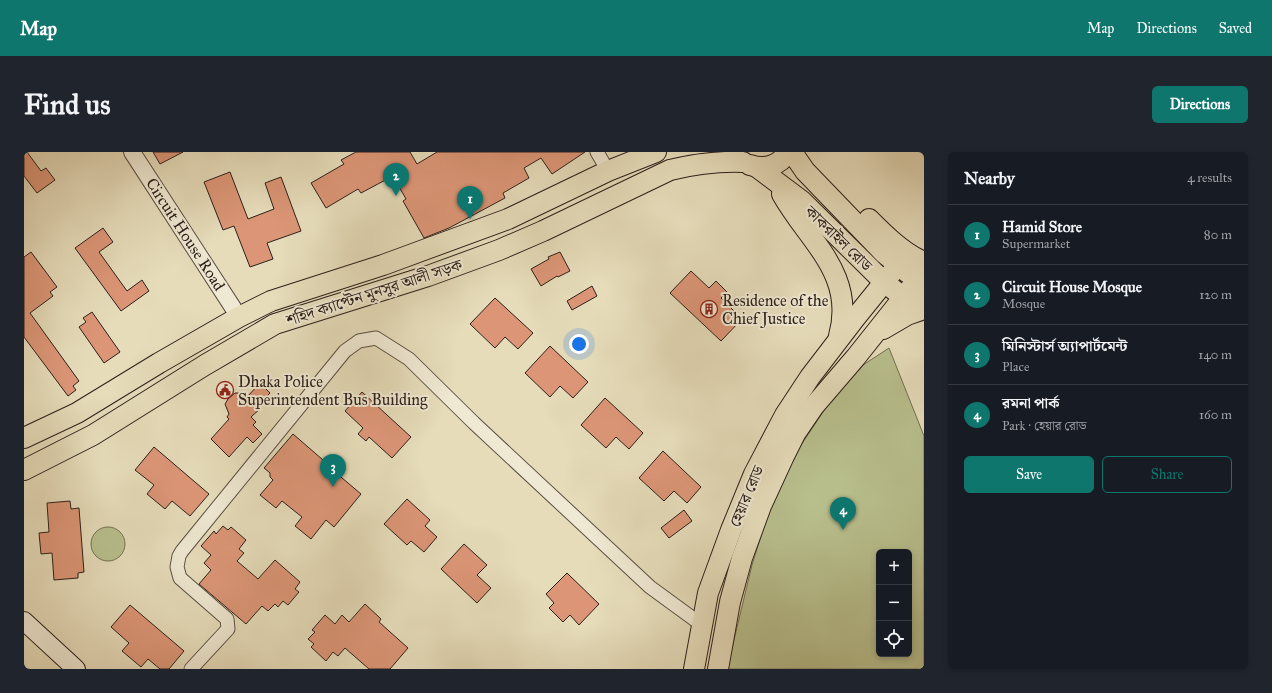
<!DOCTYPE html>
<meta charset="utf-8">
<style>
:root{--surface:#171b24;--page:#20242c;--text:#f1f3f6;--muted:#9ea1a6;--line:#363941;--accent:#0f766e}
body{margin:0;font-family:"IM FELL Great Primer","Noto Serif Bengali",serif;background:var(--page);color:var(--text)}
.controls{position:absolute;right:12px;bottom:12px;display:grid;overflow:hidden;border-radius:6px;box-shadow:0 2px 6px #0003}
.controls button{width:36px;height:36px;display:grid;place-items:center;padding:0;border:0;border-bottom:1px solid var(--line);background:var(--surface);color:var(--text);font:20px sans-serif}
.you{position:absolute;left:555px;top:192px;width:14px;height:14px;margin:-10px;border:3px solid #fff;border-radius:50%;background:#1a73e8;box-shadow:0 0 0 6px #1a73e833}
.badge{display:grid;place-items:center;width:26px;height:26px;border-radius:50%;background:var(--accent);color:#fff;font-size:13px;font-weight:700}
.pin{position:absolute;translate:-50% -33px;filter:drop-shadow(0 1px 2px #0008)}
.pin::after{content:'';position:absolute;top:21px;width:14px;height:12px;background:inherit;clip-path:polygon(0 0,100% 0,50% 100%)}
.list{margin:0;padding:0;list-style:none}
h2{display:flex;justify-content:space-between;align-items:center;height:52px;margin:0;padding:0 16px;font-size:17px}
h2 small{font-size:13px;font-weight:400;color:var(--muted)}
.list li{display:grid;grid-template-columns:26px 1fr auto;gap:12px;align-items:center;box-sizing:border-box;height:60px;padding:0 16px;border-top:1px solid var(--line)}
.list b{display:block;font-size:15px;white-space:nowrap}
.list p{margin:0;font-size:13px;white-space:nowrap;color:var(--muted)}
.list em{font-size:13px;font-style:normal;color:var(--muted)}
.actions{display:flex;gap:8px;padding:12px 16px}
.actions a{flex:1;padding:9px 0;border:1px solid var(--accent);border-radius:6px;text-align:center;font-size:14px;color:var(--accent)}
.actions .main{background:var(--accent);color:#fff}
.icon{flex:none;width:22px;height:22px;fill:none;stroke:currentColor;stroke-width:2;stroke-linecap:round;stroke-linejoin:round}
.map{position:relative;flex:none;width:900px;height:517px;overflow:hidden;border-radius:6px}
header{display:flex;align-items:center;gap:24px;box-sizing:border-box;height:56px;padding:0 20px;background:var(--accent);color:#fff}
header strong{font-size:19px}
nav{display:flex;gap:22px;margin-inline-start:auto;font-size:14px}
.intro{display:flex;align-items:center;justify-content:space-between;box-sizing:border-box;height:96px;padding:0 24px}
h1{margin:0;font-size:28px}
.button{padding:10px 18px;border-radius:6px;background:var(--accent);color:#fff;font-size:14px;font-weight:700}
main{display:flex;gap:24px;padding:0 24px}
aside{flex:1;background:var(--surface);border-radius:6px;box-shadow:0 2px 6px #0003}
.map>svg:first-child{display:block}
.green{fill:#b8bf8d;stroke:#727054;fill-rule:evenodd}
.building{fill:#dc9677;stroke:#2c201a}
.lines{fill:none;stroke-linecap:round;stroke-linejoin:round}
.minor-casing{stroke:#5a4f42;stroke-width:15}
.tertiary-casing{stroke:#5a4f42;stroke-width:18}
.secondary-casing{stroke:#2c201a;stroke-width:20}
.primary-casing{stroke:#2c201a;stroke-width:22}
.minor{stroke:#efe8d2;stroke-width:13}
.tertiary{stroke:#efe8d2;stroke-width:16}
.secondary{stroke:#efe8d2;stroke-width:18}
.primary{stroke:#e6dcba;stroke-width:20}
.labels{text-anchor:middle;stroke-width:4;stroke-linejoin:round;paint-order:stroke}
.street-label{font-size:16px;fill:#2c201a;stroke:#efe8d2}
.poi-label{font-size:16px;fill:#2c201a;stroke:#efe8d2;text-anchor:start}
</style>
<header>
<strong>Map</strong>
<nav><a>Map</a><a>Directions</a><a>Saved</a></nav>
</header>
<div class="intro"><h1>Find us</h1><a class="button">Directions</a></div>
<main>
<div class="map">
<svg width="900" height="517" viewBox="0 0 900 517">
<rect width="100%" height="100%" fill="#e6dcba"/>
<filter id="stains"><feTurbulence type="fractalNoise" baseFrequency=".005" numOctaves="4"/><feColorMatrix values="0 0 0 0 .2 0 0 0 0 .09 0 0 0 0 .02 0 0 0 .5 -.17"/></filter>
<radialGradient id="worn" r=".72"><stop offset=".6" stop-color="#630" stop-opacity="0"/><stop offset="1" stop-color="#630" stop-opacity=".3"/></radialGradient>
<g class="green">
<path d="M865,196L900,284V517H703L728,413L746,356L773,299L803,254L839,213ZM855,400H885V502H855Z"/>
<circle cx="84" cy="392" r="17"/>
</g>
<g class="building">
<polygon points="0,0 3,0 17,19 22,16 31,28 13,41 0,24"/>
<polygon points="129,0 159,0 136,12"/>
<polygon points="332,0 386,0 393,12 413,0 561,0 528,22 517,6 500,16 505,26 479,41 481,46 425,76 400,86 379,49 382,47 369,24 337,41 334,37 302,56 287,31 320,12 317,8"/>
<polygon points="206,20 224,67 250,57 241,31 257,25 277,79 243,91 249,107 226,115 210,74 199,78 180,30"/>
<polygon points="79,76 89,90 75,100 103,139 118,128 125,139 97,159 51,96"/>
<polygon points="7,100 33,135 26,140 29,144 6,161 55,229 49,234 52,238 44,244 0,185 0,105"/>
<polygon points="536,100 546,119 534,125 533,124 517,134 507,117 525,107 524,105"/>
<polygon points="667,119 685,136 692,129 703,140 697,146 718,167 697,189 646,141"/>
<polygon points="568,134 573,144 548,158 543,149"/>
<polygon points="471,146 509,181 494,197 481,185 471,196 446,172"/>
<polygon points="68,160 96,200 80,211 55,175 62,170 59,166"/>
<polygon points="526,194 564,230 549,246 536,234 526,245 501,221"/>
<polygon points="236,231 246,241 234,253 237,256 227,265 232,270 229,273 238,282 229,291 223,285 205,305 187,287 205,267 203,265 205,262 201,252 204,247 211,241 216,241 223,245"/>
<polygon points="338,240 387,285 368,306 345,285 342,289 334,282 339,276 321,259"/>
<polygon points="581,246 619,281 605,297 592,285 582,296 557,273"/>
<polygon points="269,282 299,308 298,309 337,342 310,375 302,368 287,387 271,374 278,365 258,349 252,356 236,343 249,328 246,325 246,321 240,316"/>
<polygon points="130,295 185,342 166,364 148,349 141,357 123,342 130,333 111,318"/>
<polygon points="639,299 677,335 663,351 650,339 640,349 615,326"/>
<polygon points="383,347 406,368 401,374 413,385 400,400 387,389 383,393 360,372"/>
<polygon points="46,349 47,357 55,356 60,420 54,421 54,426 30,428 28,401 17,402 15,381 25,380 23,351"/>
<polygon points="660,358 668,369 645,386 637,376"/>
<polygon points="199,374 204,378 207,375 222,388 215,397 220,401 213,409 234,427 251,408 276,430 271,437 275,440 264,453 259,449 254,455 251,452 244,459 238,454 222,472 175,432 187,418 180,411 187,403 177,394 190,379 192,382"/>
<polygon points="440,392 463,413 453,423 467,436 453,451 417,417"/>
<polygon points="543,421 575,452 555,473 546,463 539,470 525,456 530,451 522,442"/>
<polygon points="341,452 357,467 355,470 384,496 366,517 345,517 321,496 314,504 309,500 302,509 287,495 290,492 284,487 291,480 288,478 301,463 311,472 318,463 325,470"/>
<polygon points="106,453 160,499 145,517 136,517 124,507 117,515 98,499 105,491 87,475"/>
</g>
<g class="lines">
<g class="minor-casing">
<g id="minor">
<polyline points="573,0 584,19"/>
<polyline points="167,517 204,477 203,467 156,426 153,415 155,404 158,399 321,199 335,189 352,186 385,207 450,271 626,435 678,473"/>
</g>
</g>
<g class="tertiary-casing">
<polyline id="tertiary" points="108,0 215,165"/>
</g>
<g class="secondary-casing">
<polyline id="secondary" points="0,469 52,517"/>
</g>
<g class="primary-casing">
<g id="primary">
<polyline points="768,0 781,19 860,101 884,121"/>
<path d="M726,13C741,18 755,14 764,0"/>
<polyline points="734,16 778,49 860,130 879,145 887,146 900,144"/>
<path d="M758,42C785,90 832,122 815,184"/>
<path d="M845,67C861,83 879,101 900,110"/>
<polyline points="859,177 883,163 900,157"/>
<polyline points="0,286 53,261 135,211 215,165 247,149 359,113 484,67 584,19 632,0"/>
<path d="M0,318L69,283L181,213L251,172L404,124L475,98L519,79L646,18C671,12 694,9 719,10"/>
<polyline points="670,517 684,441 707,378 730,322 761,263 786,225 832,165 874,113"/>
<polyline points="694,517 706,450 718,406 737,354 760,304 771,282 790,254 832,205 894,127"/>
</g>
</g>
<use href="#minor" class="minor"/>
<use href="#tertiary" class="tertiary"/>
<use href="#secondary" class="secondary"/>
<use href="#primary" class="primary"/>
</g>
<defs>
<g id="building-ring" transform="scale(0.9)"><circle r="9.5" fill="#efe8d2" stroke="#8f2418" stroke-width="1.5"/><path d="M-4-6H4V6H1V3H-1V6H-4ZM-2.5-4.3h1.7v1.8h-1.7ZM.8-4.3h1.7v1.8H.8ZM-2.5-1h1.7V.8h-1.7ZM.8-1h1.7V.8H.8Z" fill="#8f2418"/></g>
<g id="civic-ring" transform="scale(0.9)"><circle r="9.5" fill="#efe8d2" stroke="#8f2418" stroke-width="1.5"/><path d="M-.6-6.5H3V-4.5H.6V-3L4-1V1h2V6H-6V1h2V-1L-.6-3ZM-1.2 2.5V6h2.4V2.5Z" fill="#8f2418"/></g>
</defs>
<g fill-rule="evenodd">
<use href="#building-ring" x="685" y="157"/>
<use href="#civic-ring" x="201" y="238"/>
</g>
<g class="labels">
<g class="street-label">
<text transform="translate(162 82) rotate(57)" y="6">Circuit House Road</text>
<text transform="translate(815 86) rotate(44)" y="6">কাকরাইল রোড</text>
<text transform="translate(350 140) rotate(-18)" y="6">শহিদ ক্যাপ্টেন মুনসুর আলী সড়ক</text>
<text transform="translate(722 344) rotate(-67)" y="6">হেয়ার রোড</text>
</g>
<g class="poi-label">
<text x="698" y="154">Residence of the<tspan x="698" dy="18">Chief Justice</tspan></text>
<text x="214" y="235">Dhaka Police<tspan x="214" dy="18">Superintendent Bus Building</tspan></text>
</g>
</g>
<rect width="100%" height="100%" filter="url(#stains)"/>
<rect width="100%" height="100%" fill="url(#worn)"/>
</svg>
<div class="controls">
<button>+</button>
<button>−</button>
<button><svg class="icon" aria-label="locate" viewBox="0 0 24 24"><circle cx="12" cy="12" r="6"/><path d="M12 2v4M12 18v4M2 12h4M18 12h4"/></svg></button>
</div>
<div class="you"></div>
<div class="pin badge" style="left:446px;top:67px">1</div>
<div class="pin badge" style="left:372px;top:44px">2</div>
<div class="pin badge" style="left:309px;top:335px">3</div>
<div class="pin badge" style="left:819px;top:378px">4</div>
</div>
<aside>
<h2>Nearby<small>4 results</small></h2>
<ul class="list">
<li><span class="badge">1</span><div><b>Hamid Store</b><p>Supermarket</p></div><em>80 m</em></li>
<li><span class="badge">2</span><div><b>Circuit House Mosque</b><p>Mosque</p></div><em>120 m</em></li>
<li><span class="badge">3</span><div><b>মিনিস্টার্স অ্যাপার্টমেন্ট</b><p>Place</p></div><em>140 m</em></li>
<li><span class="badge">4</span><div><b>রমনা পার্ক</b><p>Park · হেয়ার রোড</p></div><em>160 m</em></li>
</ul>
<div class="actions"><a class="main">Save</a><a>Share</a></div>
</aside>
</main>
